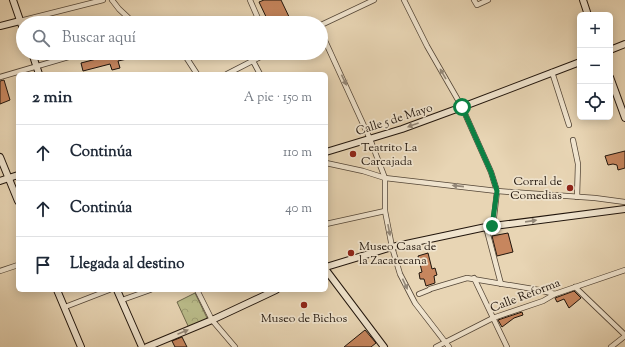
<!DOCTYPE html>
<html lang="es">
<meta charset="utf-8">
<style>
:root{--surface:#fff;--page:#f2f2f3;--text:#1f2937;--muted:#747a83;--line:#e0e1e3}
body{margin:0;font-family:"Sorts Mill Goudy",serif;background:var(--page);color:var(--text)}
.controls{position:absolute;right:12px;top:12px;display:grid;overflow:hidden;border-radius:6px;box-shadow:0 2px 10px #0003}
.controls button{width:36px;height:36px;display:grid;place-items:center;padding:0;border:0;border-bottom:1px solid var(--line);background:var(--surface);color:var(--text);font:20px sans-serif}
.stop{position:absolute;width:12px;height:12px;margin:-9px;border:3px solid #0b8043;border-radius:50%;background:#fff}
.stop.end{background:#0b8043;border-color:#fff;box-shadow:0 1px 4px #0008}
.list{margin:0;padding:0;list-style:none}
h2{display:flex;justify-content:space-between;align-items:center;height:52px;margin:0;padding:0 16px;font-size:17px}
h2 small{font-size:13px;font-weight:400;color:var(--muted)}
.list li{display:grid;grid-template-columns:26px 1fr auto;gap:12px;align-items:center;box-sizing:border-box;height:56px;padding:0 16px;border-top:1px solid var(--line)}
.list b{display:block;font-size:15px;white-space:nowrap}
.list em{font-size:13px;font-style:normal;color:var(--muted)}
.icon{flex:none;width:22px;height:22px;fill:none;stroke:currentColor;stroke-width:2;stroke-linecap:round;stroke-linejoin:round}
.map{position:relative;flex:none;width:625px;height:347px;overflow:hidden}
.search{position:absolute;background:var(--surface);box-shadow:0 2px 10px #0003;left:16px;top:16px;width:312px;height:44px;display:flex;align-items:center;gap:10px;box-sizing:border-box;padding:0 14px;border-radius:22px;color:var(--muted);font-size:15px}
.panel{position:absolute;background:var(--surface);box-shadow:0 2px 10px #0003;left:16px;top:72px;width:312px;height:220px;border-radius:6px}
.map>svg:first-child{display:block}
.forest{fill:url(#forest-crowns);stroke:#6e684b}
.building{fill:#c7865e;stroke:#21150c}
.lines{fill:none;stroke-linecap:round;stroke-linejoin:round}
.street-casing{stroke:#534536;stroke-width:6}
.secondary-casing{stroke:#21150c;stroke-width:8}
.street{stroke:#f0e4ce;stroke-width:4.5}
.secondary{stroke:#f0e4ce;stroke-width:6}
.oneway{fill:#938777}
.route{stroke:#0b8043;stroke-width:5}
.poi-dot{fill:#8f2418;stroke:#f0e4ce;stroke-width:1.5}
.labels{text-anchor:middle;stroke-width:3.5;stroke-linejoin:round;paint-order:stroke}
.street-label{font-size:12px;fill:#21150c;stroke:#f0e4ce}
.poi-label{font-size:12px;fill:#21150c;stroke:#f0e4ce;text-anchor:start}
</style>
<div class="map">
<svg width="625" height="347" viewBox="0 0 625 347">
<defs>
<pattern id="forest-crowns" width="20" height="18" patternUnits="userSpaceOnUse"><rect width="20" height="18" fill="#babc8a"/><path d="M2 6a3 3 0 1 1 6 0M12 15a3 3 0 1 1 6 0" fill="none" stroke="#a0a176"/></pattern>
</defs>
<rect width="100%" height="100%" fill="#e8d5b4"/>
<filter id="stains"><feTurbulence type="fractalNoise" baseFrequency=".005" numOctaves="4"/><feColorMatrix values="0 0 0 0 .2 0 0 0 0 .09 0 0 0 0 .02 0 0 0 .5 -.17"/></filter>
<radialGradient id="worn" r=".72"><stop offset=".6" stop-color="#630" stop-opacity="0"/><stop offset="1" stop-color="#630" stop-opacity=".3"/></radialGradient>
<polygon class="forest" points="195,293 208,320 189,328 177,302"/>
<g class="building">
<polygon points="264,0 281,0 292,23 269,23 259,2"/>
<polygon points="107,53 125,53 127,59 118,61 120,68 112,70 110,64 83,71 81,63 108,56"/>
<polygon points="4,80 10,100 0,104 0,81"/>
<polygon points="625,151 625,168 618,170 617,165 613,164 608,165 605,156"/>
<polygon points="508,233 513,252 497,256 492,236"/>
<polygon points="428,253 432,269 435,268 437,275 434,276 435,283 426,286 424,279 420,279 419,273 422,272 418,256"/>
<polygon points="574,291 581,298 569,308 564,299 557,302 555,298"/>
<polygon points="522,312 523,315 514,318 502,327 498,320"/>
<polygon points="365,330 376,343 371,347 344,347"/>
<polygon points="182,337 187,347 175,347 172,341"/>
</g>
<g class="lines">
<g class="street-casing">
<g id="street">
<polyline points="112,0 119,9 134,23"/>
<polyline points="250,0 260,23"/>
<polyline points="404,0 427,46 462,107 491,172 497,191 493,226"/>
<polyline points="474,0 477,5 488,0"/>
<polyline points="20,21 103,0"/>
<polyline points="321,25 374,0"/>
<polyline points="321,32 370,139 385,178 385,211 392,247 400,274 415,303 449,347"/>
<polyline points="179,53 186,57 197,74"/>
<polyline points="253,61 260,74"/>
<polyline points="552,72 569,125"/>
<polyline points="227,74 268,53"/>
<polyline points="0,77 82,53"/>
<polyline points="573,140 578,164 577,197"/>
<polyline points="326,163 363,171 385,178 497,191 595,198 625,202"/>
<polyline points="326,224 385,211"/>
<polyline points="486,227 501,284"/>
<polyline points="0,271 18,265"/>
<polyline points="474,278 507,347"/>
<polyline points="575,287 625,335"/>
<polyline points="430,289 467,278 539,290 555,294"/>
<polyline points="197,290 212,320 235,347"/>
<polyline points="419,294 429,290"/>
<polyline points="122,300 150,290"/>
<polyline points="65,307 109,290"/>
<polyline points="436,347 493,318 543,301 555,294 625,270"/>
<polyline points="611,347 625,336"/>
</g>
</g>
<g class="secondary-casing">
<g id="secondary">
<polyline points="13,0 23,29"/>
<polyline points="583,0 588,15"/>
<polyline points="0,26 20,21"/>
<polyline points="610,50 625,44"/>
<polyline points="32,53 39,74"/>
<polyline points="610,77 625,118"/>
<polyline points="326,152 402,129 462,107 580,62"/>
<polyline points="0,157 18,201"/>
<polyline points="0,181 18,175"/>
<polyline points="326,267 392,247 486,227 625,209"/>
<polyline points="326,270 384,347"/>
<polyline points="57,290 81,347"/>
<polyline points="117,290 142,347"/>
<polyline points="147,347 212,320 276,290"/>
</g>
</g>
<use href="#street" class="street"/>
<use href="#secondary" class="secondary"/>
</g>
<defs><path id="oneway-solid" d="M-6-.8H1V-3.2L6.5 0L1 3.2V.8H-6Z"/></defs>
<g class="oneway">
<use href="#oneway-solid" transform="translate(443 74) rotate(-120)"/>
<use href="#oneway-solid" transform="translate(344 80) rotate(65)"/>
<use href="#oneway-solid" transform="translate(413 125) rotate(160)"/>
<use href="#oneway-solid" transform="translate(458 186) rotate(-174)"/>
<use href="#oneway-solid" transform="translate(531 221) rotate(-8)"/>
<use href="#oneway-solid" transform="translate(389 230) rotate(79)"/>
<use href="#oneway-solid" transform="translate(405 284) rotate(65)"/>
<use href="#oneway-solid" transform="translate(183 332) rotate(-23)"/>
</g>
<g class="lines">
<polyline class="route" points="462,107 491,172 497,191 492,226"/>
</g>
<g class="poi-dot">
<circle cx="353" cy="154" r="4"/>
<circle cx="570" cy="188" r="4"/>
<circle cx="351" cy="253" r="4"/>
<circle cx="304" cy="305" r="4"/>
</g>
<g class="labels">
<g class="street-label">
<text transform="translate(394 119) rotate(-18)" y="4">Calle 5 de Mayo</text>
<text transform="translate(525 295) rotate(-21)" y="4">Calle Reforma</text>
</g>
<g class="poi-label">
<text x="361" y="151">Teatrito La<tspan x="361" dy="14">Carcajada</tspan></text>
<text x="562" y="185" text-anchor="end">Corral de<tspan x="562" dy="14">Comedias</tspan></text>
<text x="359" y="250">Museo Casa de<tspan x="359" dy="14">la Zacatecana</tspan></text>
<text x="304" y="322" text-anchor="middle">Museo de Bichos</text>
</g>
</g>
<rect width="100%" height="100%" filter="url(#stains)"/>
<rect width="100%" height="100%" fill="url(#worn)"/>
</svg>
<div class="controls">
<button>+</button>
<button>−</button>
<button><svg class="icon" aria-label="locate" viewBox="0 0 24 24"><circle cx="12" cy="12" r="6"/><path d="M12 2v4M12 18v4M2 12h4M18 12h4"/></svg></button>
</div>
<div class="stop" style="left:462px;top:107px"></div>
<div class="stop end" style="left:492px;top:226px"></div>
<div class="search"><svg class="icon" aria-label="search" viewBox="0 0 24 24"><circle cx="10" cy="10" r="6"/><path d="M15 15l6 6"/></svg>Buscar aquí</div>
<section class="panel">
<h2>2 min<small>A pie · 150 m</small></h2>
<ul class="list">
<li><svg class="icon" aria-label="ahead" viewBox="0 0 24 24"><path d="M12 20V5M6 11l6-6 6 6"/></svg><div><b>Continúa</b></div><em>110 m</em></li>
<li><svg class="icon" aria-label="ahead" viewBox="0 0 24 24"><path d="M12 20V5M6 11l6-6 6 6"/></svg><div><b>Continúa</b></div><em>40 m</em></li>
<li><svg class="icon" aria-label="arrive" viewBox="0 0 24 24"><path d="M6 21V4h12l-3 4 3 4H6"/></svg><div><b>Llegada al destino</b></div></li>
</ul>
</section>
</div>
